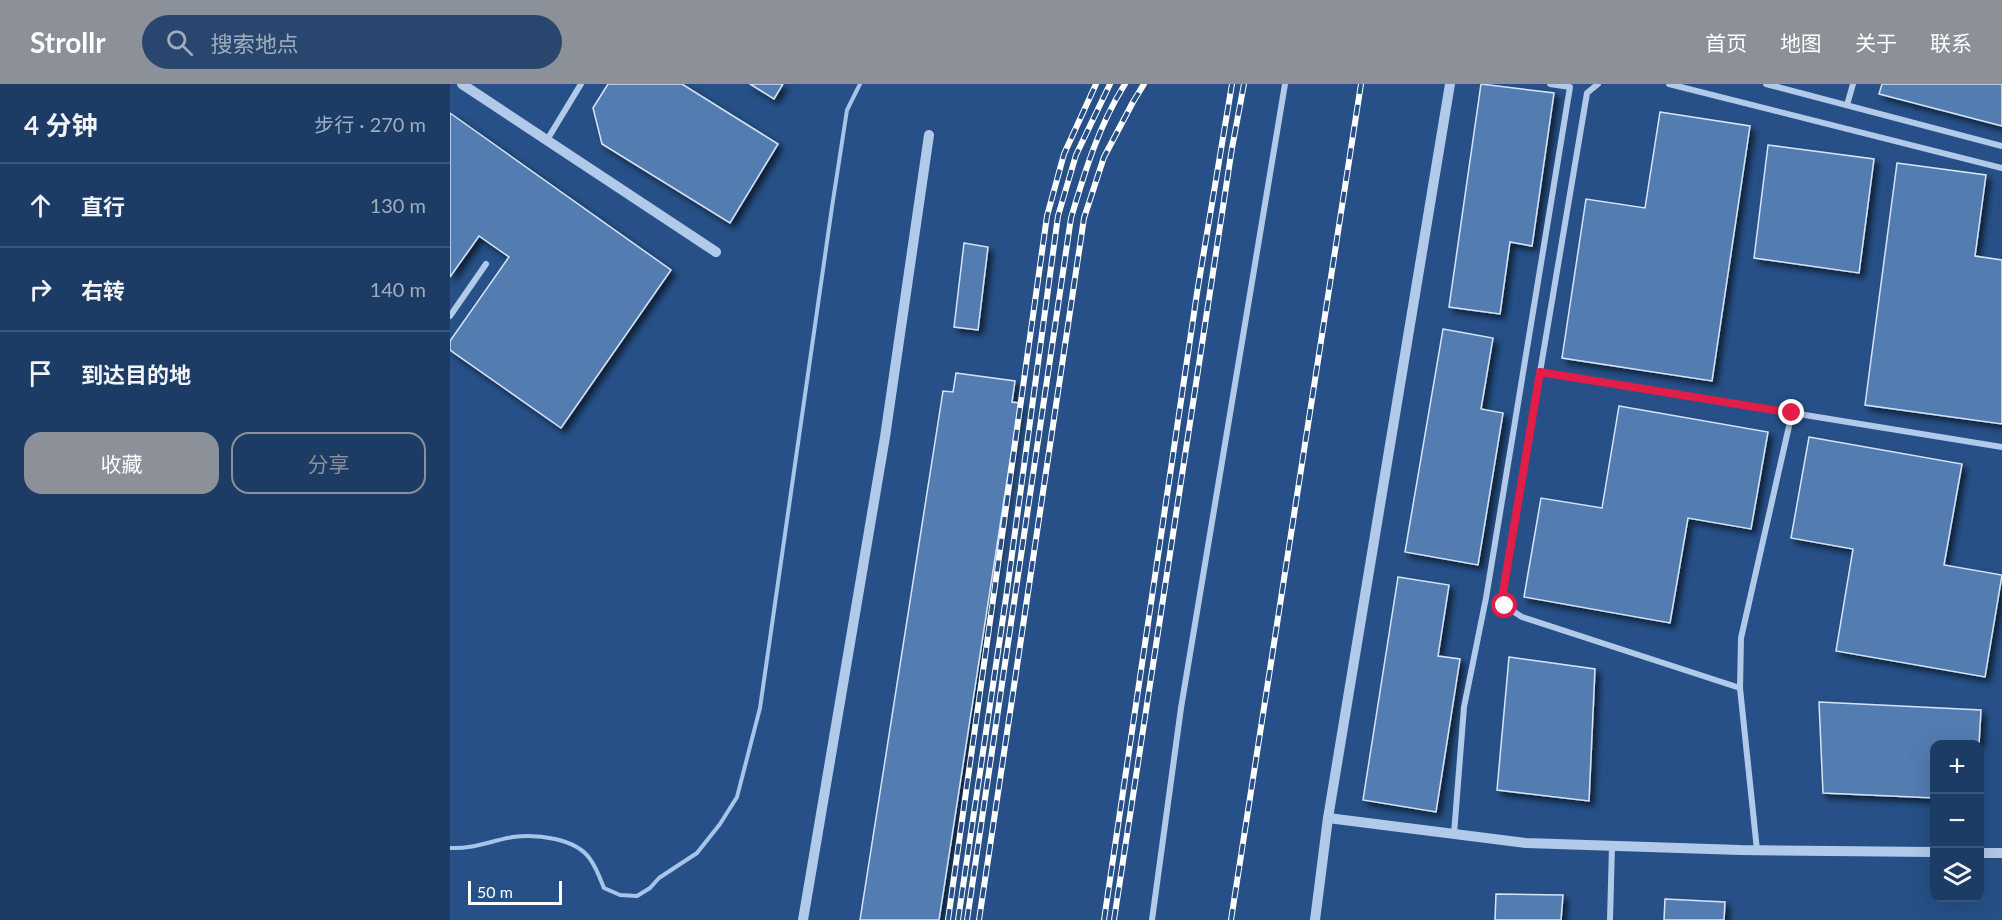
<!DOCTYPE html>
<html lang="zh">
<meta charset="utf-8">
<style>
:root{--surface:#1c3c65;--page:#29476e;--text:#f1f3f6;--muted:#a0adbf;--line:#3a5679;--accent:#8c9099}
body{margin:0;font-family:Lato,"Noto Sans SC",sans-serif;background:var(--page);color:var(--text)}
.controls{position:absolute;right:18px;bottom:18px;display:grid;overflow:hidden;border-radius:12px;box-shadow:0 6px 24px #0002}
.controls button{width:54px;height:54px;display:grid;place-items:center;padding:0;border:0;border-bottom:2px solid var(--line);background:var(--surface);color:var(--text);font:30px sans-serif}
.scale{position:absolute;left:18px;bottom:15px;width:94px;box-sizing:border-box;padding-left:6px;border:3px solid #fff;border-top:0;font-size:16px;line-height:21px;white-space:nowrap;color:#fff;-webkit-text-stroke:4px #265087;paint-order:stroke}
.stop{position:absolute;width:18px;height:18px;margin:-14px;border:4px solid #e11d48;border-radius:50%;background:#fff}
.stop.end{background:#e11d48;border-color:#fff;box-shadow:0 2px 6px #0008}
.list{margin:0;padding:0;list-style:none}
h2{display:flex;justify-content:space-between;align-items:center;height:78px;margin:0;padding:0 24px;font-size:26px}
h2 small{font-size:20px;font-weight:400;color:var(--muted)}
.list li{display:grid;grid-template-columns:39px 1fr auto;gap:18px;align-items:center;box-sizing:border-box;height:84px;padding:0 24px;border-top:2px solid var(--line)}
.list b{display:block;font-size:22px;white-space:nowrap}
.list em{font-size:20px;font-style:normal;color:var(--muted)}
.actions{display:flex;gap:12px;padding:18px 24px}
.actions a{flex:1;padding:14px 0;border:2px solid var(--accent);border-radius:18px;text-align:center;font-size:21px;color:var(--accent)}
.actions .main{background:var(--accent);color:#fff}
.icon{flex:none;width:33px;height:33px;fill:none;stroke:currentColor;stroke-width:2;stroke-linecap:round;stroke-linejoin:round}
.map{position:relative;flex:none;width:1552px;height:836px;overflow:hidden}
header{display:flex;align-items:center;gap:36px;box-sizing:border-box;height:84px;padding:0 30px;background:var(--accent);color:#fff}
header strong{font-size:28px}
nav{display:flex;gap:33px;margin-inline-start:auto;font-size:21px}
.search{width:420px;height:54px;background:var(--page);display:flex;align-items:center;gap:15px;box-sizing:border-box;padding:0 21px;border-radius:33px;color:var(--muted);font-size:22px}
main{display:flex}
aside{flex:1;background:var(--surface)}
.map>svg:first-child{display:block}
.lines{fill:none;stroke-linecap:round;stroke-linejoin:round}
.stream{stroke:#a6c5e9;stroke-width:4}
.building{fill:#527cb1;stroke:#d6e4f7;stroke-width:1.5;filter:url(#shadow)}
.minor{stroke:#b2cae9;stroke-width:6}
.tertiary{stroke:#b2cae9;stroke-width:10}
.rail-casing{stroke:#fff;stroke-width:6}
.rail{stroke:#265087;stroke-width:4;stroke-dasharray:11;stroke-linecap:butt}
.route{stroke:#e11d48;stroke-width:8}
</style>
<header>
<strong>Strollr</strong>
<div class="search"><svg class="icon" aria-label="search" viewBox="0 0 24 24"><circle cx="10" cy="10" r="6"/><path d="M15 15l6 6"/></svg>搜索地点</div>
<nav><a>首页</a><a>地图</a><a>关于</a><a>联系</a></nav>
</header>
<main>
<aside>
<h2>4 分钟<small>步行 · 270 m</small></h2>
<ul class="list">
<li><svg class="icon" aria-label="ahead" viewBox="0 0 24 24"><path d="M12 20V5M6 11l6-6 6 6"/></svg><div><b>直行</b></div><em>130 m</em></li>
<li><svg class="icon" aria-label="right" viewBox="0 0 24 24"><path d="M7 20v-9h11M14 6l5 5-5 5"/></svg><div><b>右转</b></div><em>140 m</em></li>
<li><svg class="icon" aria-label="arrive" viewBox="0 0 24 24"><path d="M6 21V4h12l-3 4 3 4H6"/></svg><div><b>到达目的地</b></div></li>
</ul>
<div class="actions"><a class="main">收藏</a><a>分享</a></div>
</aside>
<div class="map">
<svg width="1552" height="836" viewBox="0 0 1552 836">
<defs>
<filter id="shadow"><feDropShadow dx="4.5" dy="4.5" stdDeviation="3" flood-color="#0009"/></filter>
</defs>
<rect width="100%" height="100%" fill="#265087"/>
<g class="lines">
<path class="stream" d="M0,764C25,765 40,757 63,753C86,750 126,754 140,775C146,783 150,794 154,804L170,811L187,812L200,804L209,794L247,769L270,740L287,713L310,624L382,123L397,26L410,0"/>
</g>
<g class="building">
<polygon points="158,0 232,0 328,60 280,139 152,60 143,24"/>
<polygon points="300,0 333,0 324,15"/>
<polygon points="1031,0 1104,9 1082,162 1060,158 1050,230 999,223"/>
<polygon points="1432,0 1552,0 1552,42 1429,10"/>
<polygon points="1210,28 1300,42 1262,297 1112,274 1136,115 1195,124"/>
<polygon points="0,29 221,186 111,344 0,266 0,257 59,173 29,152 0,193"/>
<polygon points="1318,61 1424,75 1409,189 1304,174"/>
<polygon points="1447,79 1536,91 1525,172 1552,176 1552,340 1415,321"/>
<polygon points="514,159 538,163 528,246 504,243"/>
<polygon points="993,245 1043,254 1031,325 1053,329 1028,481 955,468"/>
<polygon points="506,289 565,297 562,318 569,319 489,836 410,836 493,307 503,308"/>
<polygon points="1169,322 1318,348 1301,445 1238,434 1220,539 1074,513 1091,414 1152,424"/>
<polygon points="1359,353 1512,380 1494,481 1552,491 1535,593 1386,567 1403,465 1341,454"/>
<polygon points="948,493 999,501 988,572 1010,575 986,728 913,716"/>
<polygon points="1059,573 1145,585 1139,717 1047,706"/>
<polygon points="1369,618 1531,626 1529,660 1485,660 1485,714 1373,709"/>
<polygon points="1046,810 1113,811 1111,836 1045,836"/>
<polygon points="1215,815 1275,818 1274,836 1214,836"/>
</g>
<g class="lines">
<g class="minor">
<polyline points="1148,0 1137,9 1053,508 1055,522 1072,533 1290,604 1307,766"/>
<polyline points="1219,0 1552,84"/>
<polyline points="1316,0 1552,62"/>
<polyline points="1397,21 1403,0"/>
<polyline points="97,56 131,0"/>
<polyline points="0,232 36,180"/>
<polyline points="1090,288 1552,363"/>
<polyline points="1290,604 1291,554 1342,329"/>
<polyline points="1004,750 1014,623 1036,514 1120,3 1100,0"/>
<polyline points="702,836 731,624 835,0"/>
<polyline points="1160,836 1162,762"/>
</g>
<g class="tertiary">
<polyline points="12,0 266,168"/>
<polyline points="878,734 1076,759 1290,766 1484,768"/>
<polyline points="1530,769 1552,769"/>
<polyline points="353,836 435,353 479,51"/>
<polyline points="865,836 878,734 1000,0"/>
</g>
<g class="rail-casing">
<g id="rail">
<polyline points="498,836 597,132 614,70 646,0"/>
<polyline points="508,836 557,507 608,132 626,71 660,0"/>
<path d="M517,836L621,134C635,87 649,41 675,0"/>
<polyline points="529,836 634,134 654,73 683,18 694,0"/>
<polyline points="654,836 747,209 782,0"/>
<polyline points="664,836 782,64 794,0"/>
<polyline points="781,836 911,0"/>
</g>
</g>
<use href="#rail" class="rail"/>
</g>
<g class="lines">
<polyline class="route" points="1055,522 1053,508 1090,288 1342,329"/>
</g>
</svg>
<div class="controls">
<button>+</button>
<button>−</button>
<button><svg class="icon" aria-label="layers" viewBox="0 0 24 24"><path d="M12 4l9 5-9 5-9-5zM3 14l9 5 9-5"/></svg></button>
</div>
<div class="scale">50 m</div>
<div class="stop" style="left:1055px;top:522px"></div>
<div class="stop end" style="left:1342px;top:329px"></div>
</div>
</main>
